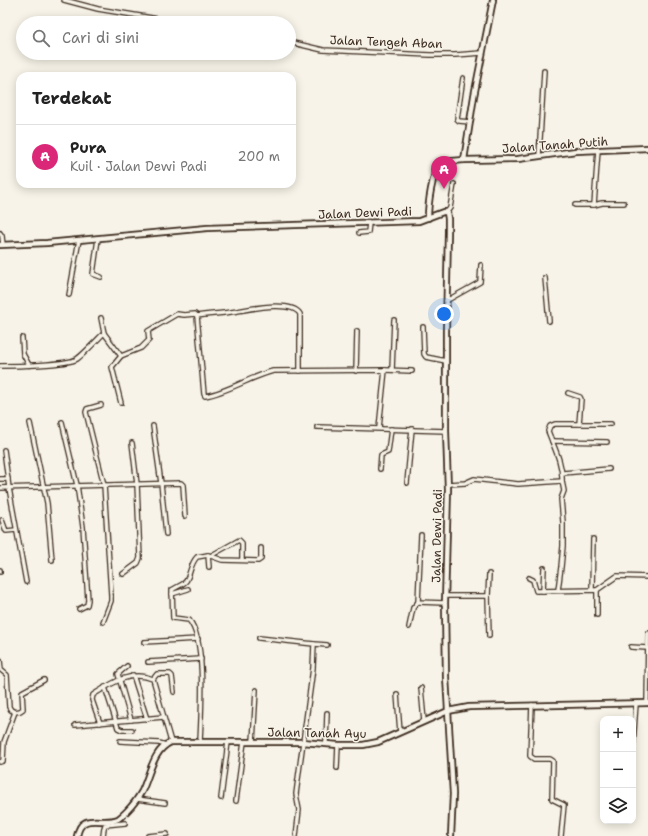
<!DOCTYPE html>
<html lang="id">
<meta charset="utf-8">
<style>
:root{--surface:#fff;--page:#f2f2f2;--text:#222;--muted:#767676;--line:#e0e0e0;--accent:#db2777}
body{margin:0;font-family:"Shantell Sans",sans-serif;background:var(--page);color:var(--text)}
.controls{position:absolute;right:12px;bottom:12px;display:grid;overflow:hidden;border-radius:8px;box-shadow:0 2px 10px #0003}
.controls button{width:36px;height:36px;display:grid;place-items:center;padding:0;border:0;border-bottom:1px solid var(--line);background:var(--surface);color:var(--text);font:20px sans-serif}
.you{position:absolute;left:444px;top:314px;width:14px;height:14px;margin:-10px;border:3px solid #fff;border-radius:50%;background:#1a73e8;box-shadow:0 0 0 6px #1a73e833}
.badge{display:grid;place-items:center;width:26px;height:26px;border-radius:50%;background:var(--accent);color:#fff;font-size:13px;font-weight:700}
.pin{position:absolute;translate:-50% -33px;filter:drop-shadow(0 1px 2px #0008)}
.pin::after{content:'';position:absolute;top:21px;width:14px;height:12px;background:inherit;clip-path:polygon(0 0,100% 0,50% 100%)}
.list{margin:0;padding:0;list-style:none}
h2{display:flex;justify-content:space-between;align-items:center;height:52px;margin:0;padding:0 16px;font-size:17px}
h2 small{font-size:13px;font-weight:400;color:var(--muted)}
.list li{display:grid;grid-template-columns:26px 1fr auto;gap:12px;align-items:center;box-sizing:border-box;height:64px;padding:0 16px;border-top:1px solid var(--line)}
.list b{display:block;font-size:15px;white-space:nowrap}
.list p{margin:0;font-size:13px;white-space:nowrap;color:var(--muted)}
.list em{font-size:13px;font-style:normal;color:var(--muted)}
.icon{flex:none;width:22px;height:22px;fill:none;stroke:currentColor;stroke-width:2;stroke-linecap:round;stroke-linejoin:round}
.map{position:relative;flex:none;width:648px;height:836px;overflow:hidden}
.search{position:absolute;background:var(--surface);box-shadow:0 2px 10px #0003;left:16px;top:16px;width:280px;height:44px;display:flex;align-items:center;gap:10px;box-sizing:border-box;padding:0 14px;border-radius:22px;color:var(--muted);font-size:15px}
.panel{position:absolute;background:var(--surface);box-shadow:0 2px 10px #0003;left:16px;top:72px;width:280px;height:116px;border-radius:12px}
.map>svg:first-child{display:block}
.lines{fill:none;stroke-linecap:round;stroke-linejoin:round}
.street-casing{stroke:#3b2a1e;stroke-width:6}
.secondary-casing{stroke:#3b2a1e;stroke-width:8}
.street{stroke:#f7f3e8;stroke-width:3.5}
.secondary{stroke:#f7f3e8;stroke-width:4.5}
.labels{text-anchor:middle;stroke-width:3;stroke-linejoin:round;paint-order:stroke}
.street-label{font-size:12px;fill:#3b2a1e;stroke:#f7f3e8}
</style>
<div class="map">
<svg width="648" height="836" viewBox="0 0 648 836">
<rect width="100%" height="100%" fill="#f7f3e8"/>
<filter id="ink" filterUnits="userSpaceOnUse"><feTurbulence type="fractalNoise" baseFrequency=".025" numOctaves="2"/><feDisplacementMap in="SourceGraphic" scale="8" xChannelSelector="R" yChannelSelector="G"/><feConvolveMatrix kernelMatrix="1 2 1 2 8 2 1 2 1" color-interpolation-filters="sRGB"/></filter>
<g filter="url(#ink)">
<g class="lines">
<g class="street-casing">
<g id="street">
<polyline points="64,0 98,9 182,23"/>
<polyline points="289,42 323,50 430,55 455,55 482,53"/>
<polyline points="463,78 457,119 459,121 470,122"/>
<polyline points="539,156 544,71"/>
<polyline points="575,205 594,205 598,150"/>
<polyline points="594,205 602,203 624,203"/>
<polyline points="447,212 450,208 454,184"/>
<polyline points="0,233 2,236 3,245"/>
<polyline points="359,233 368,232 369,223"/>
<polyline points="98,239 93,274 101,277"/>
<polyline points="545,278 549,321"/>
<polyline points="69,295 79,240"/>
<polyline points="446,301 480,282 481,265"/>
<path d="M197,316L204,394L205,396C228,392 250,377 273,371L385,370L379,428"/>
<polyline points="101,318 104,333"/>
<polyline points="423,327 424,354 426,357 446,361"/>
<polyline points="22,338 23,354 29,365"/>
<path d="M0,366C15,366 66,365 77,359C84,354 97,340 104,333L121,356L141,348L149,340L148,331L177,314L184,315L195,314L197,316C209,314 220,314 231,312C246,310 291,299 300,314V371"/>
<polyline points="385,370 412,371"/>
<polyline points="392,370 394,320"/>
<polyline points="356,371 357,331"/>
<polyline points="568,393 580,397 581,399 579,424"/>
<polyline points="121,403 112,367 121,356"/>
<polyline points="101,405 87,409 86,412 104,485 111,595 111,601 103,622"/>
<polyline points="62,422 77,485 83,527 88,600 87,605 79,609"/>
<polyline points="30,423 47,503 52,560"/>
<polyline points="153,426 161,483 166,534"/>
<polyline points="317,427 446,431"/>
<polyline points="552,441 607,442"/>
<polyline points="4,450 9,488 26,582"/>
<polyline points="380,469 381,455 388,452 391,429"/>
<polyline points="563,473 609,469"/>
<polyline points="0,479 8,479"/>
<polyline points="407,483 412,429"/>
<path d="M448,484L465,483L474,479L518,484L562,481C563,464 554,447 548,431L550,426L555,424H611"/>
<polyline points="0,488 181,483 183,485 185,516"/>
<polyline points="2,520 6,531 16,530"/>
<polyline points="421,535 418,602 445,603"/>
<polyline points="208,555 209,567"/>
<polyline points="212,555 239,540 242,543 242,560"/>
<polyline points="0,570 0,572"/>
<polyline points="123,574 138,563 140,558 137,484 132,443"/>
<polyline points="529,578 533,580 536,591 597,590 597,615"/>
<polyline points="592,589 593,539"/>
<polyline points="558,590 561,567 563,546 563,522 561,499 564,491 562,481"/>
<polyline points="597,590 617,576 648,577"/>
<polyline points="543,591 544,568"/>
<polyline points="172,594 188,589"/>
<polyline points="445,596 488,596 489,574"/>
<polyline points="488,596 489,636"/>
<polyline points="409,627 413,608 418,602"/>
<polyline points="259,638 314,644 313,668 296,794 299,810 296,836"/>
<polyline points="144,642 198,639"/>
<polyline points="314,644 327,645"/>
<polyline points="631,647 647,648"/>
<polyline points="0,660 1,670 7,675 9,707 11,710 15,712"/>
<polyline points="148,662 201,659"/>
<polyline points="127,666 118,674 131,720"/>
<polyline points="133,675 147,719"/>
<polyline points="153,679 157,674 170,674 172,676 174,692"/>
<polyline points="105,687 118,728 122,730 132,730"/>
<polyline points="421,688 424,721"/>
<polyline points="397,694 400,732"/>
<polyline points="647,703 648,633"/>
<polyline points="532,705 530,756 534,759 550,759 553,761 552,799 564,805 561,836"/>
<path d="M100,723L92,700L93,695C112,683 130,670 153,679L171,742"/>
<polyline points="75,725 163,717"/>
<polyline points="120,741 159,743 166,745"/>
<path d="M200,742C201,714 207,641 189,620L173,618L172,590C176,587 183,585 186,581C191,573 190,564 197,557L208,555L222,560L258,561L261,559V548"/>
<polyline points="253,742 256,690"/>
<polyline points="326,744 327,713"/>
<polyline points="633,745 636,704"/>
<polyline points="0,762 3,761 4,742 15,712 20,711 23,709 22,692 44,680"/>
<polyline points="337,768 338,745"/>
<polyline points="221,798 228,742"/>
<polyline points="137,799 165,803"/>
<polyline points="236,801 244,742"/>
<polyline points="103,836 104,828 105,825 125,823"/>
<polyline points="148,836 167,834"/>
</g>
</g>
<g class="secondary-casing">
<g id="secondary">
<polyline points="464,160 474,96 493,0"/>
<path d="M428,218C428,203 432,175 440,162L464,160L518,159L576,151L648,148"/>
<polyline points="0,245 47,243 207,228 419,221 443,212 447,212 448,219 448,232 446,332 446,431 448,489 445,603 446,677 453,794 451,836"/>
<path d="M77,836C82,811 101,826 118,819C121,817 124,814 127,811C133,805 138,798 142,791C150,774 153,750 171,742H302L338,745H363L378,742L448,711L469,707L648,703"/>
</g>
</g>
<use href="#street" class="street"/>
<use href="#secondary" class="secondary"/>
</g>
</g>
<g class="labels">
<g class="street-label">
<text transform="translate(386 42) rotate(2)" y="4">Jalan Tengeh Aban</text>
<text transform="translate(555 145) rotate(-4)" y="4">Jalan Tanah Putih</text>
<text transform="translate(365 213) rotate(-2)" y="4">Jalan Dewi Padi</text>
<text transform="translate(437 536) rotate(-89)" y="4">Jalan Dewi Padi</text>
<text transform="translate(317 733) rotate(1)" y="4">Jalan Tanah Ayu</text>
</g>
</g>
</svg>
<div class="controls">
<button>+</button>
<button>−</button>
<button><svg class="icon" aria-label="layers" viewBox="0 0 24 24"><path d="M12 4l9 5-9 5-9-5zM3 14l9 5 9-5"/></svg></button>
</div>
<div class="you"></div>
<div class="pin badge" style="left:444px;top:189px">A</div>
<div class="search"><svg class="icon" aria-label="search" viewBox="0 0 24 24"><circle cx="10" cy="10" r="6"/><path d="M15 15l6 6"/></svg>Cari di sini</div>
<section class="panel">
<h2>Terdekat<small></small></h2>
<ul class="list">
<li><span class="badge">A</span><div><b>Pura</b><p>Kuil · Jalan Dewi Padi</p></div><em>200 m</em></li>
</ul>
</section>
</div>
